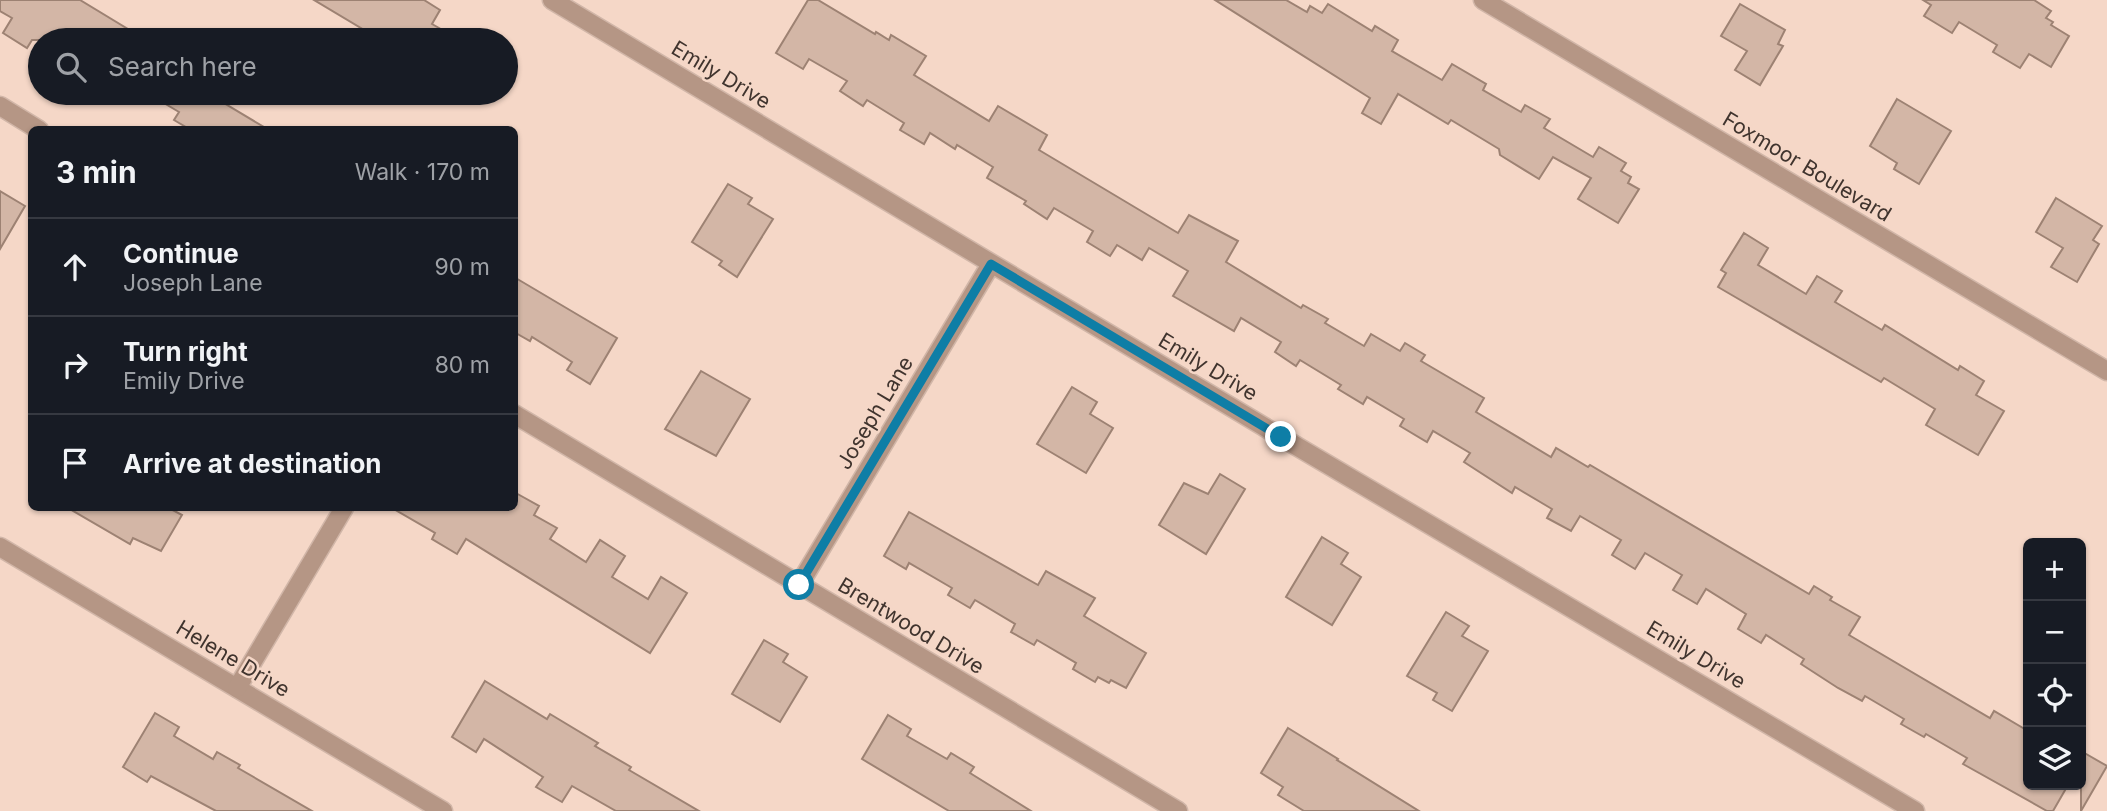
<!DOCTYPE html>
<meta charset="utf-8">
<style>
:root{--surface:#171b24;--page:#242831;--text:#f1f3f6;--muted:#9ea1a6;--line:#363941}
body{margin:0;font-family:Inter,sans-serif;background:var(--page);color:var(--text)}
.controls{position:absolute;right:21px;bottom:21px;display:grid;overflow:hidden;border-radius:10px;box-shadow:0 2px 5px #0004}
.controls button{width:63px;height:63px;display:grid;place-items:center;padding:0;border:0;border-bottom:2px solid var(--line);background:var(--surface);color:var(--text);font:35px sans-serif}
.stop{position:absolute;width:21px;height:21px;margin:-16px;border:5px solid #0e7ea6;border-radius:50%;background:#fff}
.stop.end{background:#0e7ea6;border-color:#fff;box-shadow:0 2px 7px #0008}
.list{margin:0;padding:0;list-style:none}
h2{display:flex;justify-content:space-between;align-items:center;height:91px;margin:0;padding:0 28px;font-size:30px}
h2 small{font-size:23px;font-weight:400;color:var(--muted)}
.list li{display:grid;grid-template-columns:46px 1fr auto;gap:21px;align-items:center;box-sizing:border-box;height:98px;padding:0 28px;border-top:2px solid var(--line)}
.list b{display:block;font-size:26px;white-space:nowrap}
.list p{margin:0;font-size:23px;white-space:nowrap;color:var(--muted)}
.list em{font-size:23px;font-style:normal;color:var(--muted)}
.icon{flex:none;width:38px;height:38px;fill:none;stroke:currentColor;stroke-width:2;stroke-linecap:round;stroke-linejoin:round}
.map{position:relative;flex:none;width:2107px;height:811px;overflow:hidden}
.search{position:absolute;background:var(--surface);box-shadow:0 2px 5px #0004;left:28px;top:28px;width:490px;height:77px;display:flex;align-items:center;gap:18px;box-sizing:border-box;padding:0 24px;border-radius:38px;color:var(--muted);font-size:26px}
.panel{position:absolute;background:var(--surface);box-shadow:0 2px 5px #0004;left:28px;top:126px;width:490px;height:385px;border-radius:10px}
.map>svg:first-child{display:block}
.building{fill:#d3b6a6;stroke:#9d8273;stroke-width:2}
.lines{fill:none;stroke-linecap:round;stroke-linejoin:round}
.minor-casing{stroke:#d1b6a8;stroke-width:21}
.minor{stroke:#b59685;stroke-width:18}
.route{stroke:#0e7ea6;stroke-width:9}
.labels{text-anchor:middle;stroke-width:5;stroke-linejoin:round;paint-order:stroke}
.street-label{font-size:21px;fill:#40342e;stroke:#f5d7c7}
</style>
<div class="map">
<svg width="2107" height="811" viewBox="0 0 2107 811">
<rect width="100%" height="100%" fill="#f5d7c7"/>
<g class="building">
<polygon points="0,0 80,0 146,40 32,40 27,48 3,33 12,18 0,11"/>
<polygon points="314,0 424,0 440,10 432,24 460,40 381,40"/>
<polygon points="808,0 818,0 875,34 876,32 889,40 891,35 926,56 914,75 989,121 998,106 1047,135 1039,150 1178,233 1189,215 1238,241 1226,262 1301,308 1303,305 1328,319 1325,323 1364,346 1371,334 1400,351 1405,343 1425,355 1421,361 1484,398 1476,412 1551,457 1556,448 1588,467 1590,465 1809,594 1814,586 1832,597 1830,600 1860,617 1849,635 1990,718 1994,711 2028,731 2028,785 2068,785 2053,811 2047,811 1963,764 1967,758 1926,734 1924,737 1901,724 1904,719 1865,696 1862,701 1838,688 1801,664 1804,659 1766,635 1761,643 1738,629 1746,614 1706,589 1697,604 1673,590 1682,575 1645,553 1635,569 1612,555 1621,540 1580,516 1571,531 1547,518 1552,509 1515,487 1512,493 1464,462 1470,453 1433,431 1427,442 1400,426 1404,419 1367,397 1363,404 1338,389 1341,385 1300,360 1296,366 1275,352 1281,342 1241,318 1234,331 1173,296 1188,271 1149,248 1142,260 1117,245 1110,256 1087,242 1093,231 1054,208 1047,219 1024,204 1026,201 987,178 993,167 957,145 955,149 930,133 924,144 900,130 904,123 867,100 863,106 840,91 847,81 809,59 803,69 776,53"/>
<polygon points="1215,0 1286,0 1307,12 1310,6 1322,13 1328,4 1372,31 1375,26 1398,40 1392,51 1442,80 1452,64 1486,84 1483,90 1521,112 1525,105 1550,119 1544,128 1593,157 1599,147 1626,163 1621,171 1631,177 1628,183 1639,189 1618,223 1578,199 1591,178 1553,157 1539,179 1500,155 1499,149 1451,120 1448,124 1398,94 1381,124 1362,113 1370,98"/>
<polygon points="1923,0 2034,0 2051,11 2046,18 2053,22 2051,25 2069,36 2051,67 2029,54 2020,68 1993,52 1997,45 1959,22 1952,33 1924,16 1931,5"/>
<polygon points="1740,4 1785,30 1778,44 1783,46 1760,85 1735,70 1747,51 1721,36"/>
<polygon points="147,93 207,93 269,130 191,130 174,120 179,112"/>
<polygon points="1897,99 1951,131 1919,184 1894,169 1897,163 1870,146"/>
<polygon points="728,184 752,198 748,204 773,219 737,277 719,265 722,261 692,242"/>
<polygon points="0,191 25,206 0,249"/>
<polygon points="2056,198 2102,226 2093,240 2099,244 2077,282 2051,267 2063,248 2036,232"/>
<polygon points="1744,233 1768,248 1758,265 1806,294 1817,276 1842,291 1835,302 1882,330 1885,325 1958,370 1960,366 1984,381 1976,395 2004,411 1978,455 1926,425 1935,409 1884,378 1881,382 1718,287 1726,273 1721,270"/>
<polygon points="514,277 617,338 590,384 567,370 572,362 532,337 530,341 514,332"/>
<polygon points="701,371 750,399 716,456 665,429"/>
<polygon points="1072,387 1097,402 1090,414 1113,428 1086,473 1037,444"/>
<polygon points="1220,474 1245,489 1206,554 1159,525 1184,483 1208,494"/>
<polygon points="514,492 539,506 534,515 557,528 550,539 586,562 600,540 625,556 612,577 648,599 661,577 687,593 650,653 466,539 457,554 432,539 435,533 392,508 514,508"/>
<polygon points="68,508 169,508 182,515 161,551 133,538 130,544"/>
<polygon points="909,512 1038,585 1046,571 1095,598 1084,616 1146,653 1126,688 1111,680 1109,683 1098,677 1095,682 1073,669 1076,663 1037,640 1034,645 1011,632 1015,624 975,600 970,608 948,595 952,588 909,563 906,569 884,556"/>
<polygon points="1322,537 1348,553 1341,564 1361,577 1332,625 1286,597"/>
<polygon points="1446,612 1469,626 1462,636 1488,651 1452,711 1433,700 1437,693 1407,676"/>
<polygon points="764,640 788,654 783,662 807,677 780,722 732,694"/>
<polygon points="485,681 547,719 550,714 598,743 595,746 631,767 629,770 699,811 616,811 572,786 562,802 536,787 543,777 484,739 476,752 452,737"/>
<polygon points="155,713 179,727 174,736 213,759 217,752 240,765 238,768 312,811 216,811 151,776 147,782 123,767"/>
<polygon points="888,715 911,729 907,736 947,759 951,753 974,767 970,773 1031,811 949,811 862,759"/>
<polygon points="1288,728 1338,759 1337,760 1419,811 1304,811 1278,795 1283,787 1261,773"/>
<polygon points="2081,751 2107,766 2081,811"/>
</g>
<g class="lines">
<g class="minor-casing">
<g id="minor">
<polyline points="552,0 1281,437 1915,811"/>
<polyline points="1483,0 2107,371"/>
<polyline points="0,106 39,130"/>
<polyline points="514,414 1178,811"/>
<polyline points="0,547 443,811"/>
<polyline points="799,585 991,264"/>
<polyline points="237,688 344,508"/>
</g>
</g>
<use href="#minor" class="minor"/>
</g>
<g class="lines">
<polyline class="route" points="799,585 991,264 1281,437"/>
</g>
<g class="labels">
<g class="street-label">
<text transform="translate(721 75) rotate(31)" y="7">Emily Drive</text>
<text transform="translate(1807 167) rotate(31)" y="7">Foxmoor Boulevard</text>
<text transform="translate(1208 367) rotate(31)" y="7">Emily Drive</text>
<text transform="translate(875 413) rotate(-59)" y="7">Joseph Lane</text>
<text transform="translate(911 626) rotate(31)" y="7">Brentwood Drive</text>
<text transform="translate(1696 655) rotate(31)" y="7">Emily Drive</text>
<text transform="translate(233 659) rotate(31)" y="7">Helene Drive</text>
</g>
</g>
</svg>
<div class="controls">
<button>+</button>
<button>−</button>
<button><svg class="icon" aria-label="locate" viewBox="0 0 24 24"><circle cx="12" cy="12" r="6"/><path d="M12 2v4M12 18v4M2 12h4M18 12h4"/></svg></button>
<button><svg class="icon" aria-label="layers" viewBox="0 0 24 24"><path d="M12 4l9 5-9 5-9-5zM3 14l9 5 9-5"/></svg></button>
</div>
<div class="stop" style="left:799px;top:585px"></div>
<div class="stop end" style="left:1281px;top:437px"></div>
<div class="search"><svg class="icon" aria-label="search" viewBox="0 0 24 24"><circle cx="10" cy="10" r="6"/><path d="M15 15l6 6"/></svg>Search here</div>
<section class="panel">
<h2>3 min<small>Walk · 170 m</small></h2>
<ul class="list">
<li><svg class="icon" aria-label="ahead" viewBox="0 0 24 24"><path d="M12 20V5M6 11l6-6 6 6"/></svg><div><b>Continue</b><p>Joseph Lane</p></div><em>90 m</em></li>
<li><svg class="icon" aria-label="right" viewBox="0 0 24 24"><path d="M7 20v-9h11M14 6l5 5-5 5"/></svg><div><b>Turn right</b><p>Emily Drive</p></div><em>80 m</em></li>
<li><svg class="icon" aria-label="arrive" viewBox="0 0 24 24"><path d="M6 21V4h12l-3 4 3 4H6"/></svg><div><b>Arrive at destination</b></div></li>
</ul>
</section>
</div>
